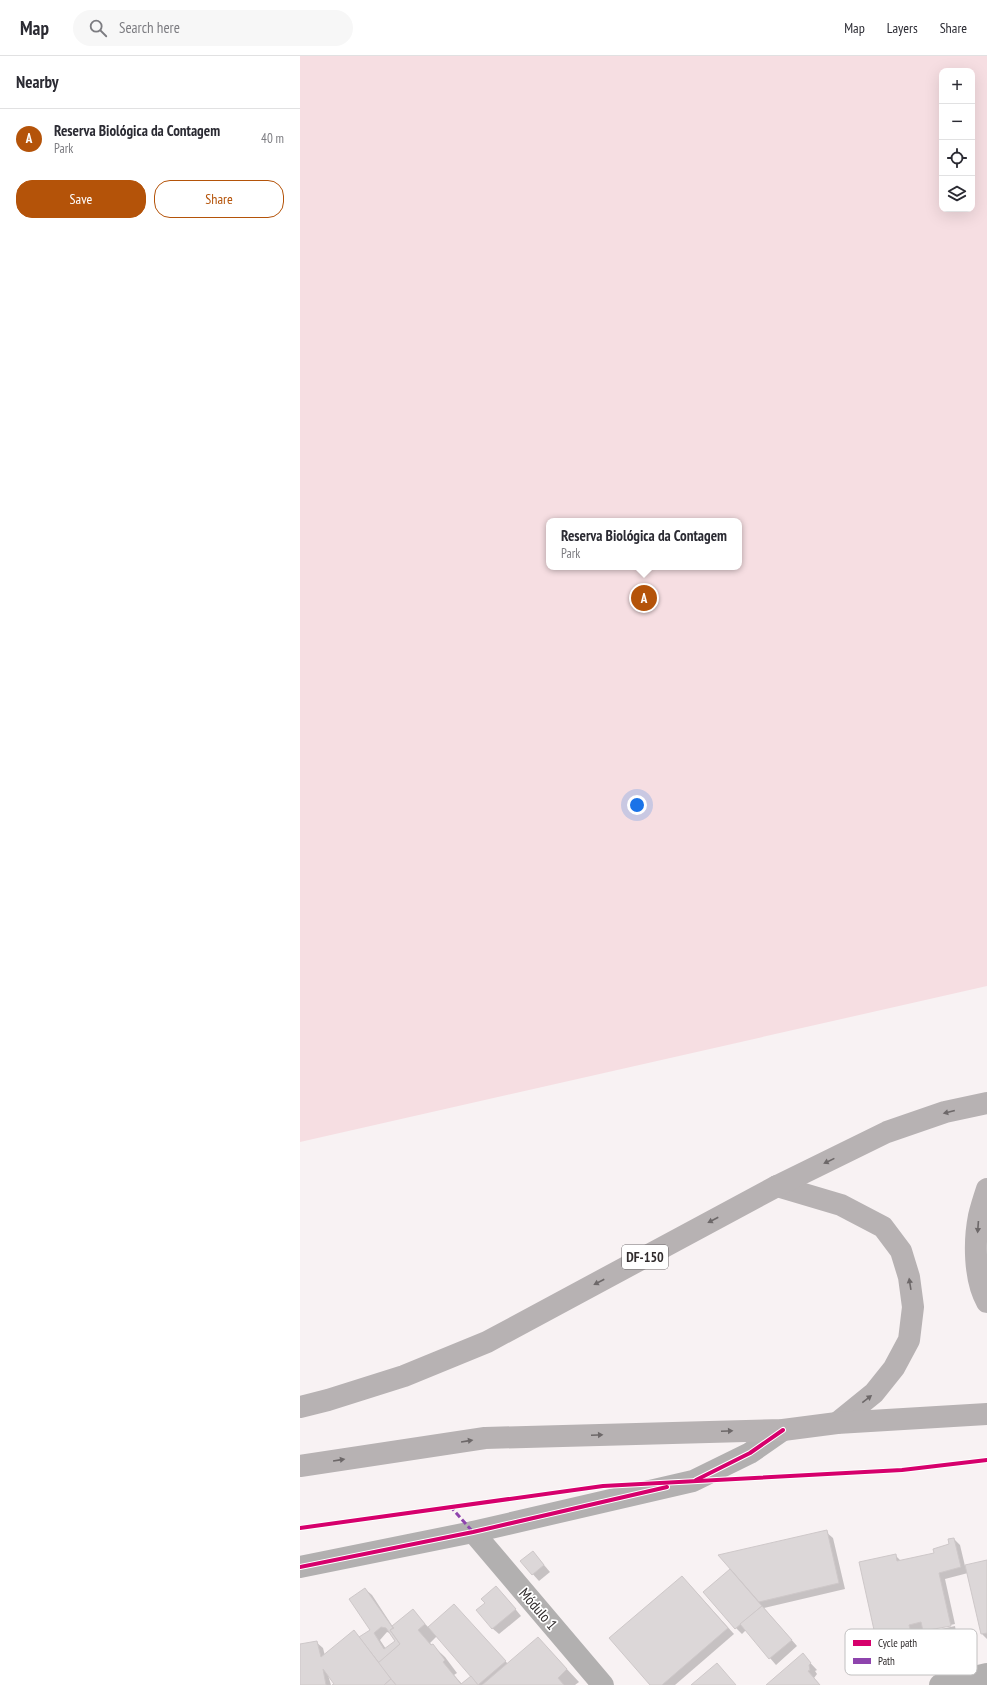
<!DOCTYPE html>
<meta charset="utf-8">
<style>
:root{--surface:#fff;--page:#f7f7f7;--text:#2b2b33;--muted:#7c7c81;--line:#e1e1e2;--accent:#b45309}
body{margin:0;font-family:"PT Sans Narrow",sans-serif;background:var(--page);color:var(--text)}
.controls{position:absolute;right:12px;top:12px;display:grid;overflow:hidden;border-radius:8px;box-shadow:0 4px 16px #0002}
.controls button{width:36px;height:36px;display:grid;place-items:center;padding:0;border:0;border-bottom:1px solid var(--line);background:var(--surface);color:var(--text);font:20px sans-serif}
.you{position:absolute;left:337px;top:749px;width:14px;height:14px;margin:-10px;border:3px solid #fff;border-radius:50%;background:#1a73e8;box-shadow:0 0 0 6px #1a73e833}
.badge{display:grid;place-items:center;width:26px;height:26px;border-radius:50%;background:var(--accent);color:#fff;font-size:13px;font-weight:700}
.pin{position:absolute;translate:-50% -50%;border:2px solid #fff;box-shadow:0 1px 4px #0006}
.popup{position:absolute;left:246px;top:462px;width:196px;height:52px;box-sizing:border-box;display:grid;place-content:center;border-radius:8px;background:var(--surface);filter:drop-shadow(0 1px 3px #0005);font-size:13px;white-space:nowrap;color:var(--muted)}
.popup b{font-size:15px;color:var(--text)}
.popup::after{content:'';position:absolute;left:50%;top:100%;margin-left:-8px;border:8px solid transparent;border-top-color:var(--surface)}
.list{margin:0;padding:0;list-style:none}
h2{display:flex;justify-content:space-between;align-items:center;height:52px;margin:0;padding:0 16px;font-size:17px}
h2 small{font-size:13px;font-weight:400;color:var(--muted)}
.list li{display:grid;grid-template-columns:26px 1fr auto;gap:12px;align-items:center;box-sizing:border-box;height:60px;padding:0 16px;border-top:1px solid var(--line)}
.list b{display:block;font-size:15px;white-space:nowrap}
.list p{margin:0;font-size:13px;white-space:nowrap;color:var(--muted)}
.list em{font-size:13px;font-style:normal;color:var(--muted)}
.actions{display:flex;gap:8px;padding:12px 16px}
.actions a{flex:1;padding:9px 0;border:1px solid var(--accent);border-radius:16px;text-align:center;font-size:14px;color:var(--accent)}
.actions .main{background:var(--accent);color:#fff}
.icon{flex:none;width:22px;height:22px;fill:none;stroke:currentColor;stroke-width:2;stroke-linecap:round;stroke-linejoin:round}
.map{position:relative;flex:none;width:687px;height:1629px;overflow:hidden}
header{display:flex;align-items:center;gap:24px;box-sizing:border-box;height:56px;padding:0 20px;background:var(--surface);border-bottom:1px solid var(--line)}
header strong{font-size:19px}
nav{display:flex;gap:22px;margin-inline-start:auto;font-size:14px}
.search{width:280px;height:36px;background:var(--page);display:flex;align-items:center;gap:10px;box-sizing:border-box;padding:0 14px;border-radius:22px;color:var(--muted);font-size:15px}
main{display:flex}
aside{flex:1;background:var(--surface)}
.map>svg:first-child{display:block}
.green{fill:#f6dee2;fill-rule:evenodd}
.shadow{fill:#0003;fill-rule:evenodd}
.building{fill:#dcd7d8;stroke:#cec8c9;fill-rule:evenodd}
.lines{fill:none;stroke-linecap:round;stroke-linejoin:round}
.street{stroke:#b2b0b0;stroke-width:22}
.primary{stroke:#b7b2b3;stroke-width:22}
.quiet{stroke:#8e44ad;stroke-width:3;stroke-dasharray:6 3;stroke-linecap:butt}
.cycleway-casing{stroke:#fff;stroke-width:6}
.cycleway{stroke:#d6006c;stroke-width:4}
.oneway{fill:#6d6869}
.labels{text-anchor:middle;stroke-width:3.5;stroke-linejoin:round;paint-order:stroke}
.shield{fill:#fff;stroke:#6f6b6c;stroke-width:1}
.shield-label{font-size:14px;font-weight:bold;fill:#312c2d}
.street-label{font-size:15px;fill:#312c2d;stroke:#fff}
.key{fill:#fff;stroke:#c1c0c0;stroke-width:1}
.key-label{font-size:11px;fill:#312c2d}
</style>
<header>
<strong>Map</strong>
<div class="search"><svg class="icon" aria-label="search" viewBox="0 0 24 24"><circle cx="10" cy="10" r="6"/><path d="M15 15l6 6"/></svg>Search here</div>
<nav><a>Map</a><a>Layers</a><a>Share</a></nav>
</header>
<main>
<aside>
<h2>Nearby<small></small></h2>
<ul class="list">
<li><span class="badge">A</span><div><b>Reserva Biológica da Contagem</b><p>Park</p></div><em>40 m</em></li>
</ul>
<div class="actions"><a class="main">Save</a><a>Share</a></div>
</aside>
<div class="map">
<svg width="687" height="1629" viewBox="0 0 687 1629">
<rect width="100%" height="100%" fill="#f8f2f3"/>
<path class="green" d="M0,0H687V930L0,1086ZM642,15H672V153H642ZM249,465H439V511H249Z"/>
<g class="shadow">
<polygon points="526,1476 533,1482 545,1533 464,1552 497,1590 476,1609 446,1574 442,1578 436,1572 404,1536 431,1513"/>
<polygon points="654,1483 660,1489 665,1510 687,1505 687,1583 682,1578 668,1517 645,1523 655,1568 627,1574 627,1576 655,1570 656,1576 630,1581 624,1573 615,1575 618,1590 585,1598 579,1591 595,1499 601,1505 635,1498 650,1489"/>
<polygon points="233,1496 250,1516 239,1525 221,1505"/>
<polygon points="388,1527 434,1578 375,1629 352,1629"/>
<path d="M65,1533L72,1539L93,1571L113,1555L129,1572L160,1556L208,1608L238,1582L279,1626L275,1629H34L36,1628L28,1619L31,1629H0V1589L16,1586L23,1592L25,1600L60,1582L71,1574ZM87,1576L90,1577L96,1586L86,1593L80,1584ZM137,1580L172,1620L162,1628L154,1619L157,1617L145,1601L130,1587Z"/>
<polygon points="203,1538 221,1560 199,1578 192,1572 186,1547"/>
<polygon points="503,1599 517,1614 515,1615 517,1618 514,1622 520,1629 468,1629"/>
</g>
<g class="building">
<polygon points="527,1474 539,1527 459,1546 418,1499"/>
<polygon points="654,1482 661,1511 639,1517 651,1570 623,1575 621,1566 609,1569 613,1584 578,1592 559,1506 596,1498 597,1505 634,1497 633,1493 649,1488 648,1483"/>
<polygon points="233,1495 244,1509 232,1519 220,1505"/>
<polygon points="687,1504 687,1577 681,1578 665,1509"/>
<polygon points="430,1513 462,1550 435,1573 403,1536"/>
<polygon points="382,1520 428,1572 362,1629 350,1629 309,1582"/>
<polygon points="196,1530 216,1553 192,1573 176,1554 185,1547 181,1543"/>
<path d="M65,1532L93,1572L90,1574L100,1588L79,1607L59,1581L70,1574L49,1543ZM81,1571L86,1572L95,1585L84,1593L74,1577Z"/>
<polygon points="154,1548 206,1605 178,1629 128,1571"/>
<polygon points="462,1550 492,1584 469,1603 440,1568"/>
<polygon points="113,1553 125,1568 118,1574 131,1589 133,1588 145,1604 143,1606 161,1628 171,1620 178,1629 96,1629 78,1607 100,1588 90,1574 94,1572 92,1570"/>
<polygon points="54,1574 91,1623 84,1629 32,1629 34,1628 23,1613 26,1629 0,1629 0,1588 17,1585 21,1601"/>
<polygon points="238,1581 267,1613 258,1622 264,1629 182,1629"/>
<polygon points="503,1597 511,1607 509,1609 510,1614 508,1615 520,1629 466,1629"/>
<polygon points="417,1607 436,1629 391,1629"/>
<polygon points="91,1623 96,1629 84,1629"/>
</g>
<g class="lines">
<g class="street">
<polyline points="173,1476 303,1629"/>
<polyline points="0,1511 173,1476 393,1425 450,1397 483,1374"/>
<polyline points="640,1629 687,1618"/>
</g>
<g class="primary">
<polyline points="477,1130 541,1149 583,1171 601,1195 609,1221 613,1251 609,1284 594,1312 574,1337 537,1367"/>
<path d="M687,1133C684,1142 681,1151 679,1160C674,1185 674,1223 687,1246"/>
<polyline points="0,1351 28,1344 104,1320 187,1286 477,1130 587,1076 645,1056 687,1047"/>
<polyline points="0,1410 185,1382 483,1374 537,1367 687,1358"/>
</g>
<polyline class="quiet" points="150,1450 173,1476"/>
<g class="cycleway-casing">
<g id="cycleway">
<polyline points="396,1424 450,1397 483,1374"/>
<polyline points="0,1472 303,1430 602,1414 687,1404"/>
<polyline points="0,1511 173,1476 367,1431"/>
</g>
</g>
<use href="#cycleway" class="cycleway"/>
</g>
<defs><path id="oneway-solid" d="M-6-.8H1V-3.2L6.5 0L1 3.2V.8H-6Z"/></defs>
<g class="oneway">
<use href="#oneway-solid" transform="translate(649 1056) rotate(166)"/>
<use href="#oneway-solid" transform="translate(529 1105) rotate(154)"/>
<use href="#oneway-solid" transform="translate(413 1164) rotate(152)"/>
<use href="#oneway-solid" transform="translate(678 1171) rotate(94)"/>
<use href="#oneway-solid" transform="translate(299 1226) rotate(152)"/>
<use href="#oneway-solid" transform="translate(610 1228) rotate(-99)"/>
<use href="#oneway-solid" transform="translate(567 1343) rotate(-38)"/>
<use href="#oneway-solid" transform="translate(427 1375) rotate(-2)"/>
<use href="#oneway-solid" transform="translate(297 1379) rotate(-2)"/>
<use href="#oneway-solid" transform="translate(167 1385) rotate(-9)"/>
<use href="#oneway-solid" transform="translate(39 1404) rotate(-9)"/>
</g>
<g class="labels">
<rect class="shield" x="322" y="1189" width="46" height="24" rx="3"/>
<g class="shield-label">
<text x="345" y="1206">DF-150</text>
</g>
<g class="street-label">
<text transform="translate(238 1553) rotate(49)" y="5">Módulo 1</text>
</g>
</g>
<rect x="545" y="1573" width="132" height="46" rx="6" class="key"/>
<rect x="553" y="1584" width="18" height="6" fill="#d6006c"/>
<rect x="553" y="1602" width="18" height="6" fill="#8e44ad"/>
<g class="key-label">
<text x="578" y="1591">Cycle path</text>
<text x="578" y="1609">Path</text>
</g>
</svg>
<div class="controls">
<button>+</button>
<button>−</button>
<button><svg class="icon" aria-label="locate" viewBox="0 0 24 24"><circle cx="12" cy="12" r="6"/><path d="M12 2v4M12 18v4M2 12h4M18 12h4"/></svg></button>
<button><svg class="icon" aria-label="layers" viewBox="0 0 24 24"><path d="M12 4l9 5-9 5-9-5zM3 14l9 5 9-5"/></svg></button>
</div>
<div class="you"></div>
<div class="pin badge" style="left:344px;top:542px">A</div>
<div class="popup"><b>Reserva Biológica da Contagem</b>Park</div>
</div>
</main>
